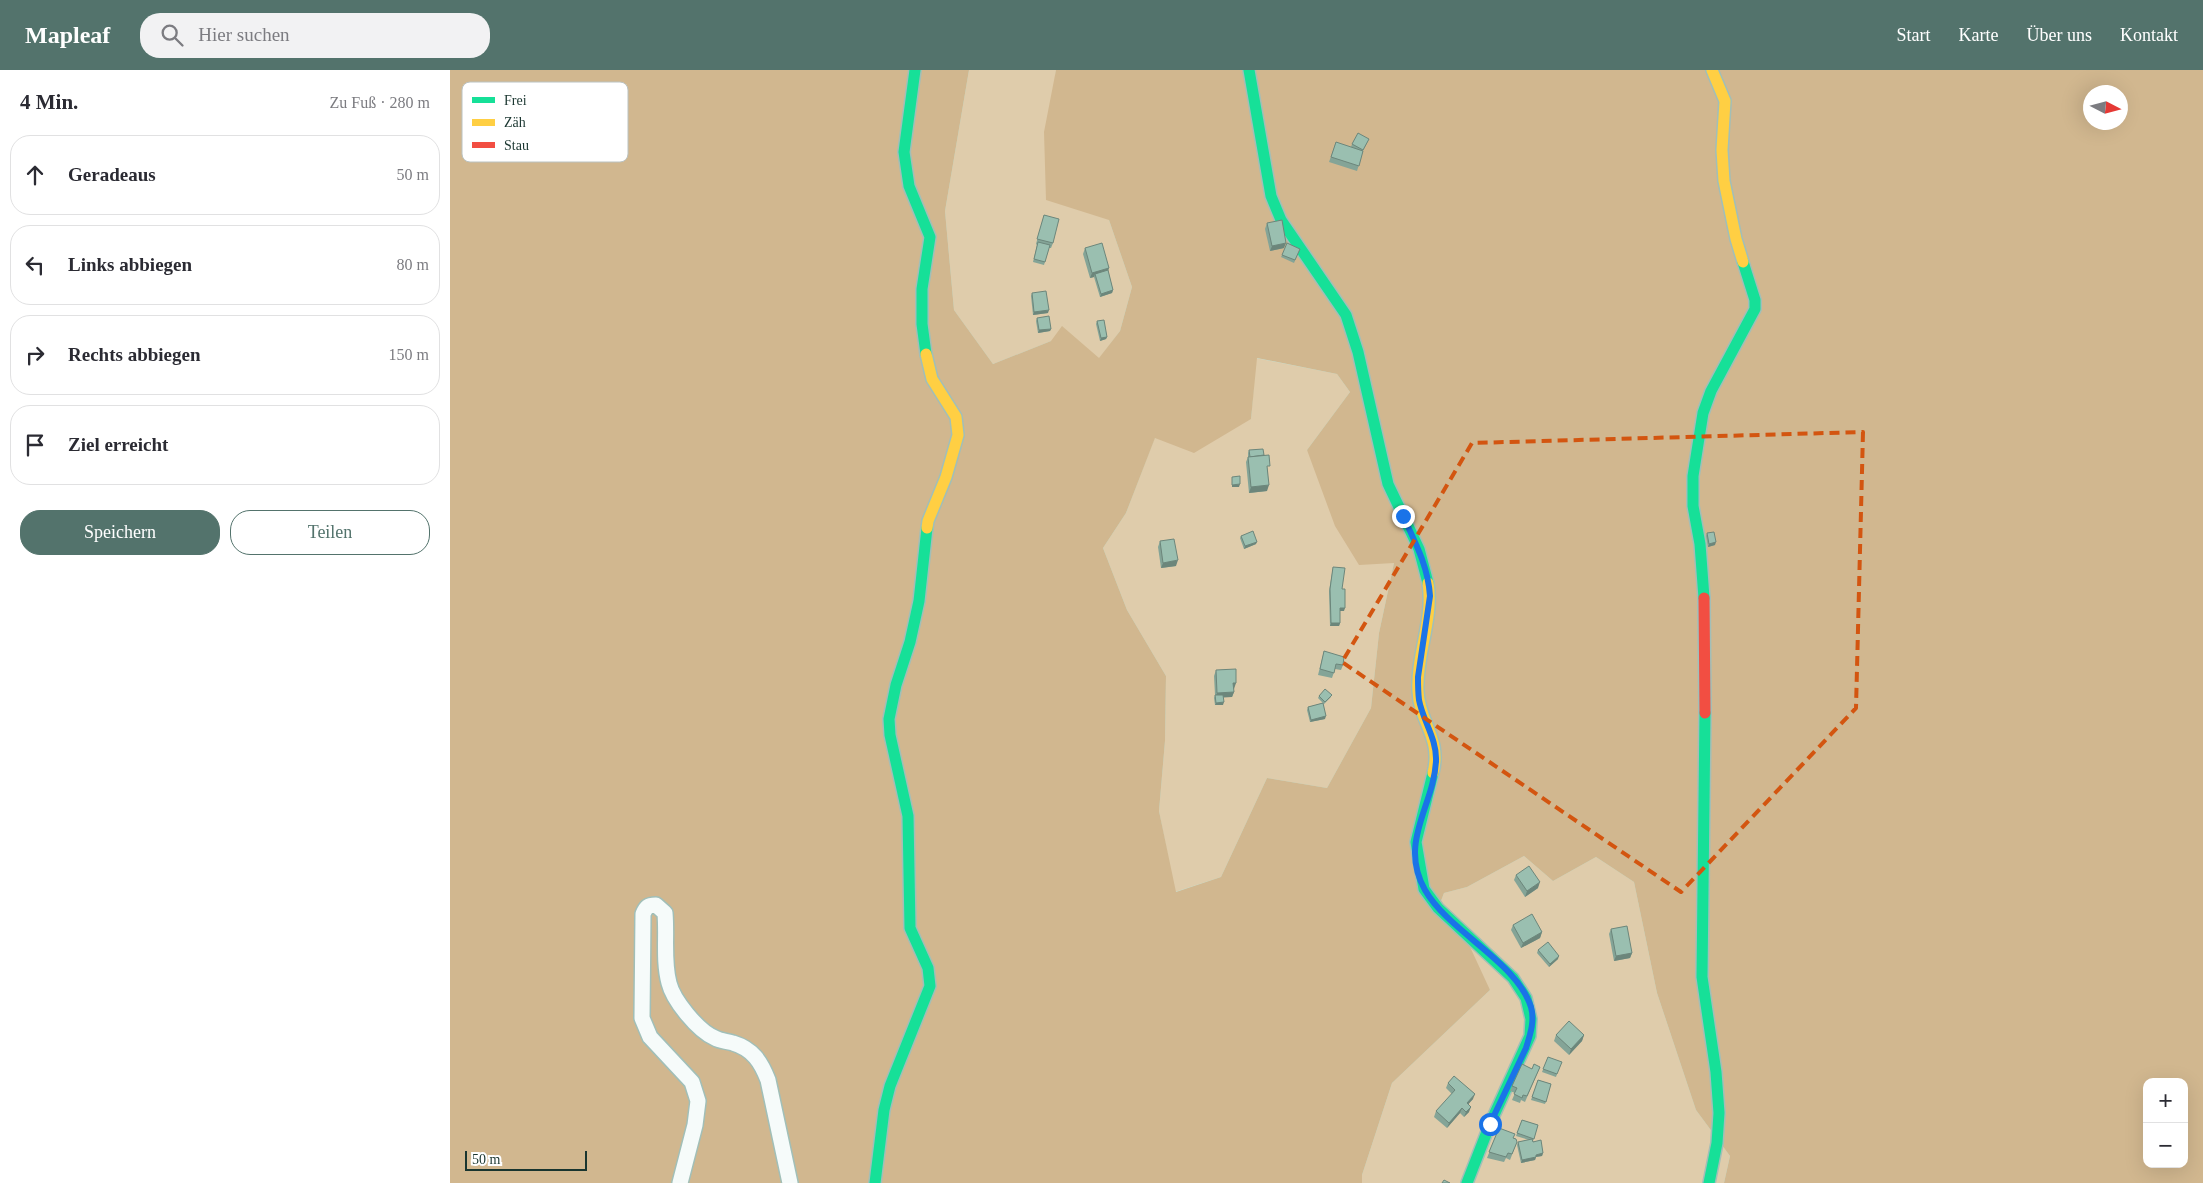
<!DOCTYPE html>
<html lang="de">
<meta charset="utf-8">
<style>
:root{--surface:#fff;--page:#f2f2f3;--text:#2b2b33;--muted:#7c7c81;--line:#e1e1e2;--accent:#53736c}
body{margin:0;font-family:"Times New Roman",serif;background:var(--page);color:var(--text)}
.controls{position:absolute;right:15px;bottom:15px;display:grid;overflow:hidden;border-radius:10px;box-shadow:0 5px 20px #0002}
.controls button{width:45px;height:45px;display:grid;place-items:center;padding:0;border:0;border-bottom:1px solid var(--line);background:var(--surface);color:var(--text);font:25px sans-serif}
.compass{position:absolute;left:1633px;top:15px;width:45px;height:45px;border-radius:50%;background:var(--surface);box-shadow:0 5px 20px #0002;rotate:96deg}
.scale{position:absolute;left:15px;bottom:12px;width:122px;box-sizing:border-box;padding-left:5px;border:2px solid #19352f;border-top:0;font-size:14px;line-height:18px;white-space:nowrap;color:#19352f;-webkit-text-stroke:4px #fff;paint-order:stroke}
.stop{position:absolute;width:15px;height:15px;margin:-11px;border:4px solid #1a73e8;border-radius:50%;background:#fff}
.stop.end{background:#1a73e8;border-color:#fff;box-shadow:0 1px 5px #0008}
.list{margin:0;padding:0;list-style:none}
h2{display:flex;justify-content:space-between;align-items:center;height:65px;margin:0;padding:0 20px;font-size:21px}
h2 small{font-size:16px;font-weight:400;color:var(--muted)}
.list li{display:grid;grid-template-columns:32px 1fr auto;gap:15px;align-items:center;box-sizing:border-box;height:80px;margin:0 10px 10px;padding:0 10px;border:1px solid var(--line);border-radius:20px}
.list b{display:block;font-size:19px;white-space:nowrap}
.list em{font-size:16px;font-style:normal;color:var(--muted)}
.actions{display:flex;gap:10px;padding:15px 20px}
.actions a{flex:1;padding:11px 0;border:1px solid var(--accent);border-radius:20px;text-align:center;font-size:18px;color:var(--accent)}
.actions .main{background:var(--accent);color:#fff}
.icon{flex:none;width:28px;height:28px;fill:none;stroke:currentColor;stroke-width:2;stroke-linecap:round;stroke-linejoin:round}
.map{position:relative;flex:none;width:1753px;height:1113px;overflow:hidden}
header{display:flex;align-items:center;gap:30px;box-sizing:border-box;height:70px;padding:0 25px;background:var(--accent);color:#fff}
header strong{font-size:24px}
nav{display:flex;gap:28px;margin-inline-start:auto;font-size:18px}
.search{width:350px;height:45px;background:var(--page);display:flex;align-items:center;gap:12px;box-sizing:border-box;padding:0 18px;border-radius:20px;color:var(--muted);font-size:19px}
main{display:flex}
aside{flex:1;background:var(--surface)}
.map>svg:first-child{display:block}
.green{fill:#dfccab}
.forest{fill:#d1b78f;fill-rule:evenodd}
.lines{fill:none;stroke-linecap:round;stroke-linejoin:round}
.street-casing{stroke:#a1bfb8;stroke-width:18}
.fast-casing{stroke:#a1bfb8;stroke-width:14}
.slow-casing{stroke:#a1bfb8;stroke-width:14}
.jam-casing{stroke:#a1bfb8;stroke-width:14}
.street{stroke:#f6fbfa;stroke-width:15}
.fast{stroke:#16e098;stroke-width:11}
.slow{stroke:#ffcf43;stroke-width:11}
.jam{stroke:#f24e42;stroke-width:11}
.wall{fill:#84a497}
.shaded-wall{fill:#6c867b}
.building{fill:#9abfb0;stroke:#6c867b}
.route{stroke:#1a73e8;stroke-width:6}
.marked{fill:none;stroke:#d35510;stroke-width:4;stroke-dasharray:10 6;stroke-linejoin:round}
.key{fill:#fff;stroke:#bac2c1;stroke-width:1}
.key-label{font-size:14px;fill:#19352f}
</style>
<header>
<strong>Mapleaf</strong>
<div class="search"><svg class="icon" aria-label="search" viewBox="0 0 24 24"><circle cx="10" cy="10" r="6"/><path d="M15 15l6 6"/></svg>Hier suchen</div>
<nav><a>Start</a><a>Karte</a><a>Über uns</a><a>Kontakt</a></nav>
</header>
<main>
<aside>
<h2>4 Min.<small>Zu Fuß · 280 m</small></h2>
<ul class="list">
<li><svg class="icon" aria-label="ahead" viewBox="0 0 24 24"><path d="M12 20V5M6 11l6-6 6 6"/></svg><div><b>Geradeaus</b></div><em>50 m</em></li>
<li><svg class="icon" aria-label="left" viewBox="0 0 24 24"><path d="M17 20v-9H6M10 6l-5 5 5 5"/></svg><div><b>Links abbiegen</b></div><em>80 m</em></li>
<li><svg class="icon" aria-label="right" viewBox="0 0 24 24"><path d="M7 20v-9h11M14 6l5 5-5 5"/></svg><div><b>Rechts abbiegen</b></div><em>150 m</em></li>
<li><svg class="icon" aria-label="arrive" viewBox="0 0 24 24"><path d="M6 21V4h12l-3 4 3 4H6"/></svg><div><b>Ziel erreicht</b></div></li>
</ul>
<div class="actions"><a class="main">Speichern</a><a>Teilen</a></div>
</aside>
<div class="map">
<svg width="1753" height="1113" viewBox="0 0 1753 1113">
<rect width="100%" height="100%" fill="#c0e7dd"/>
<g class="green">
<polygon points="519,0 606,0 605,14 659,150 682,217 670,261 649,289 601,271 543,294 504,240 495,141"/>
<polygon points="806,288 887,304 900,322 857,380 944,493 929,563 921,638 877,718 817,708 771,807 725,822 709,741 715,671 716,606 677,540 653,478 676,443 705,367 801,349"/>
<polygon points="1074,786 1103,811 1146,787 1184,812 1207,923 1246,1040 1280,1086 1274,1113 912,1113 912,1105 942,1013 1040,920 986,844 994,823 1017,817"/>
</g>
<path class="forest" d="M0,0H519L495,141L504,240L543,294L601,271L612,256L649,288L670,261L682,217L659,150L596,130L594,62L606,0H1753V1113H1274L1280,1086L1246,1040L1207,923L1184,812L1146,787L1103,811L1074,786L1017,817L994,823L986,844L1008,851L1040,920L942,1013L912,1105V1113H0ZM1640,22H1670V52H1640ZM807,288L887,304L900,322L857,380L885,456L909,495L944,493L929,563L921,638L877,718L817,708L771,807L726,822L709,741L715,671L716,606L677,540L653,478L676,443L705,368L744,383L801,349ZM1697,1012H1734V1094H1697Z"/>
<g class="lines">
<g class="street-casing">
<path id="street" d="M230,1113L245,1055L248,1031L242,1012L200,967L192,948L193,844C196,837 198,835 206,835L215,843C217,866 213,891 219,913C223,930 248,961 265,968C270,971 277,971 283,973C303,979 311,992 318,1010L340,1113"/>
</g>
<g class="fast-casing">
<g id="fast">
<polyline points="465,0 454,82 459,116 480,167 472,219 472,254 476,284"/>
<polyline points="799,0 821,126 831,150 896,245 908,282 938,414 969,479 978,513"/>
<polyline points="1254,528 1250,474 1243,436 1243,406 1253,343 1261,321 1305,239 1305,230 1293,192"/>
<polyline points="1255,643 1252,907 1266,1002 1269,1043 1267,1073 1259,1113"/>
<polyline points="983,703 966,772 974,819 988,838 1063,908 1076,928 1081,949 1080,966 1040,1054 1017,1113"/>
<polyline points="425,1113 434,1040 440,1016 480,916 478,898 460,858 458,746 440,665 439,649 446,615 460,572 469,531 477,458"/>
</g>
</g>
<g class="slow-casing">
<g id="slow">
<polyline points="1262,0 1275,31 1272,80 1274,111 1286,169 1293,192"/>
<polyline points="476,284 482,309 506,347 508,365 496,407 478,451 477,458"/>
<path d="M978,513C984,549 966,585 968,621C969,652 992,668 983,703"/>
</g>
</g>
<g class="jam-casing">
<polyline id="jam" points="1254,528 1255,643"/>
</g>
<use href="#street" class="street"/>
<use href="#fast" class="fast"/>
<use href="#slow" class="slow"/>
<use href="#jam" class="jam"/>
</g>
<g class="wall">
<polygon points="919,69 913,81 907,101 879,92 886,72 904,79 901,77 902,74"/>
<polygon points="594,145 603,173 601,178 599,178 594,195 583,192 587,175 586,174"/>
<polygon points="817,153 834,178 820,181 815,159"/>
<polygon points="635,178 659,198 658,201 663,220 662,223 650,227 644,207 640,208 633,184"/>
<polygon points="850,179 844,193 831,187 832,185"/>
<polygon points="582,223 598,243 583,245 581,226"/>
<polygon points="587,248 601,259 600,261 588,263 586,251"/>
<polygon points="647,251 657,267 656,269 650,271 646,254"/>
<polygon points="799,380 814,385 818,401 817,421 799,423 796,392 798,387 798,383"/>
<polygon points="1257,463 1265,475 1258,477 1256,466"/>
<polygon points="791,466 806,474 794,479 790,468"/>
<polygon points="710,471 726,496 711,498 708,477"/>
<polygon points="883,497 894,541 890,541 890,553 889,556 880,556 879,521"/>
<polygon points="874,581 893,595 891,600 885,599 882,608 868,605"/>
<polygon points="766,600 784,619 783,619 784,622 782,627 773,627 773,635 765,635 764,628 765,625 764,606"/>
<polygon points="869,626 881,627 874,634 873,633 875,649 860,652 857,640 858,637 873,633 868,628"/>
<polygon points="1066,805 1088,818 1075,827 1064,810"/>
<polygon points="1063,855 1092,862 1090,868 1071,878 1061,860"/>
<polygon points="1161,859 1182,883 1180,888 1164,891 1159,864"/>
<polygon points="1088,880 1108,889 1099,897 1087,883"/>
<polygon points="1106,965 1134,965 1132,971 1119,985 1104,971"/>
<polygon points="1098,987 1107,1004 1106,1007 1092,1002"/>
<polygon points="1090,997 1075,1032 1071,1030 1070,1033 1062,1030 1065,1023 1060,1021 1062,1016 1082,999"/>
<polygon points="1088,1010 1101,1014 1095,1034 1081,1030"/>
<polygon points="998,1013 1023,1029 1018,1034 1019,1042 1014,1047 1010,1043 997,1058 984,1047 986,1041 1002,1024 996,1018"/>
<polygon points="1072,1050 1088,1055 1083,1071 1093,1083 1092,1086 1086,1087 1085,1090 1071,1093 1067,1075 1068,1072 1079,1070 1066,1066"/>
<polygon points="1049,1058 1063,1068 1067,1072 1060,1090 1056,1088 1054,1092 1037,1088"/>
</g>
<g class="shaded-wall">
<polygon points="836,173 834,178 820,181 822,176"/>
<polygon points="659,198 657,203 645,204 644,207 640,208 642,203"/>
<polygon points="663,220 662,223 650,227 651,224"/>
<polygon points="599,240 598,243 583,245 584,242"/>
<polygon points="601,259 600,261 588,263 589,260"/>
<polygon points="657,267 656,269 650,271 651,268"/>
<polygon points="790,414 789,417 782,417 782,415"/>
<polygon points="819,415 817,421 799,423 801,417"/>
<polygon points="807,472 806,474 794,479 795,476"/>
<polygon points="1266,472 1265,475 1258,477 1259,474"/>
<polygon points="728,490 726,496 711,498 713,493"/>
<polygon points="890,538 895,538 894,541 889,541"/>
<polygon points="881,553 890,553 889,556 880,556"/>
<polygon points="783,613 786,613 784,619 781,619"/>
<polygon points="784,622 782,627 765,628 767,623"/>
<polygon points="774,632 773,635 765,635 766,633"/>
<polygon points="876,646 875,649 860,652 861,650"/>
<polygon points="1090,812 1088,818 1075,827 1077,821"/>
<polygon points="1092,862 1090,868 1071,878 1073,873"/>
<polygon points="1182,883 1180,888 1164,891 1166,886"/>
<polygon points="1109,886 1108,889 1099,897 1100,894"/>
<polygon points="1134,965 1132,971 1119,985 1121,979"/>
<polygon points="1025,1024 1023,1029 1015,1038 1017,1033"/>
<polygon points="1021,1037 1019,1042 1014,1047 1016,1042"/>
<polygon points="1012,1038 1010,1043 997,1058 999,1053"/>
<polygon points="1093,1083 1092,1086 1085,1087 1086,1085"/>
<polygon points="1086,1087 1085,1090 1071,1093 1072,1090"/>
</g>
<g class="building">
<polygon points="908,63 919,69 913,80 902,74"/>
<polygon points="886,72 913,81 909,96 881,87"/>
<polygon points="594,145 609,149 603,173 587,169"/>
<polygon points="832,150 836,173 822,176 817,153"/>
<polygon points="588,172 600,175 595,192 584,189"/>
<polygon points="652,173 659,198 642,203 635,178"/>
<polygon points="837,173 850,179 845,190 832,185"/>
<polygon points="658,200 663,220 651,224 645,204"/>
<polygon points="596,221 599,240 584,242 582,223"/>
<polygon points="599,246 601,259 589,260 587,248"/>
<polygon points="654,250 657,267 651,268 647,251"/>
<polygon points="813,379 814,385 800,387 799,380"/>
<polygon points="819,385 820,396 817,396 819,415 801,417 798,387"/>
<polygon points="790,406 790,414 782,415 782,407"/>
<polygon points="803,461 807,472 795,476 791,466"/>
<polygon points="1264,462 1266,472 1259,474 1257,463"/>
<polygon points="724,469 728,490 713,493 710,471"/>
<polygon points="883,497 895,498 892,519 895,519 895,538 890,538 890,553 881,553 880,519"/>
<polygon points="874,581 894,587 893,595 886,594 884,603 870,599"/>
<polygon points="786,599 786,613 783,613 784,622 767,623 766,600"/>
<polygon points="875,619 882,625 875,632 869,626"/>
<polygon points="765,625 773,625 774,632 766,633"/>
<polygon points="873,633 876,646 861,650 858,637"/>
<polygon points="1079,796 1090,812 1077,821 1066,805"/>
<polygon points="1082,844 1092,862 1073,873 1063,855"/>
<polygon points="1177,856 1182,883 1166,886 1161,859"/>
<polygon points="1098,872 1109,886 1100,894 1088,880"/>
<polygon points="1119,951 1134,965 1121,979 1106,965"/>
<polygon points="1098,987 1112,992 1107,1004 1093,999"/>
<polygon points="1072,994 1082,999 1084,994 1090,997 1077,1026 1073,1025 1072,1028 1064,1024 1067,1018 1062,1016"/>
<polygon points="1004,1006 1025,1024 1017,1033 1021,1037 1016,1042 1012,1038 999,1053 986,1041 1005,1020 998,1013"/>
<polygon points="1088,1010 1101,1014 1096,1032 1082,1027"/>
<polygon points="1072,1050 1088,1055 1084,1069 1067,1063"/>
<polygon points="1049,1058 1065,1064 1063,1068 1066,1069 1067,1072 1062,1084 1058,1083 1056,1087 1039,1082"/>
<polygon points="1082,1069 1083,1072 1091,1070 1093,1083 1086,1085 1086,1087 1072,1090 1068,1072"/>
<polygon points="994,1110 1000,1113 992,1113"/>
</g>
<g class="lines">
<path class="route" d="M953,446C965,472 978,496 980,526L968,607C968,615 968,622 969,630C973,651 987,669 986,691C984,736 948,772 975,820C999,862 1067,892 1081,937C1085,951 1080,965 1076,978L1040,1054"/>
</g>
<path class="marked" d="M1413,362L1406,638L1231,822L892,592L1022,373Z"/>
<rect x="12" y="12" width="166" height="80" rx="8" class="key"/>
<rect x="22" y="27" width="23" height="6" fill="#16e098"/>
<rect x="22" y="49" width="23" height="7" fill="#ffcf43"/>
<rect x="22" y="72" width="23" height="6" fill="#f24e42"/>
<g class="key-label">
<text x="54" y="35">Frei</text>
<text x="54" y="57">Zäh</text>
<text x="54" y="80">Stau</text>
</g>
</svg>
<div class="controls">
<button>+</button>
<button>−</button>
</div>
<svg class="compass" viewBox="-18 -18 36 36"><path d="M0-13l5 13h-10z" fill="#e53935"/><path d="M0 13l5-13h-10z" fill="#7c7c81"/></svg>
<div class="scale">50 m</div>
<div class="stop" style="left:1040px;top:1054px"></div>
<div class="stop end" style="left:953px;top:446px"></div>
</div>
</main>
